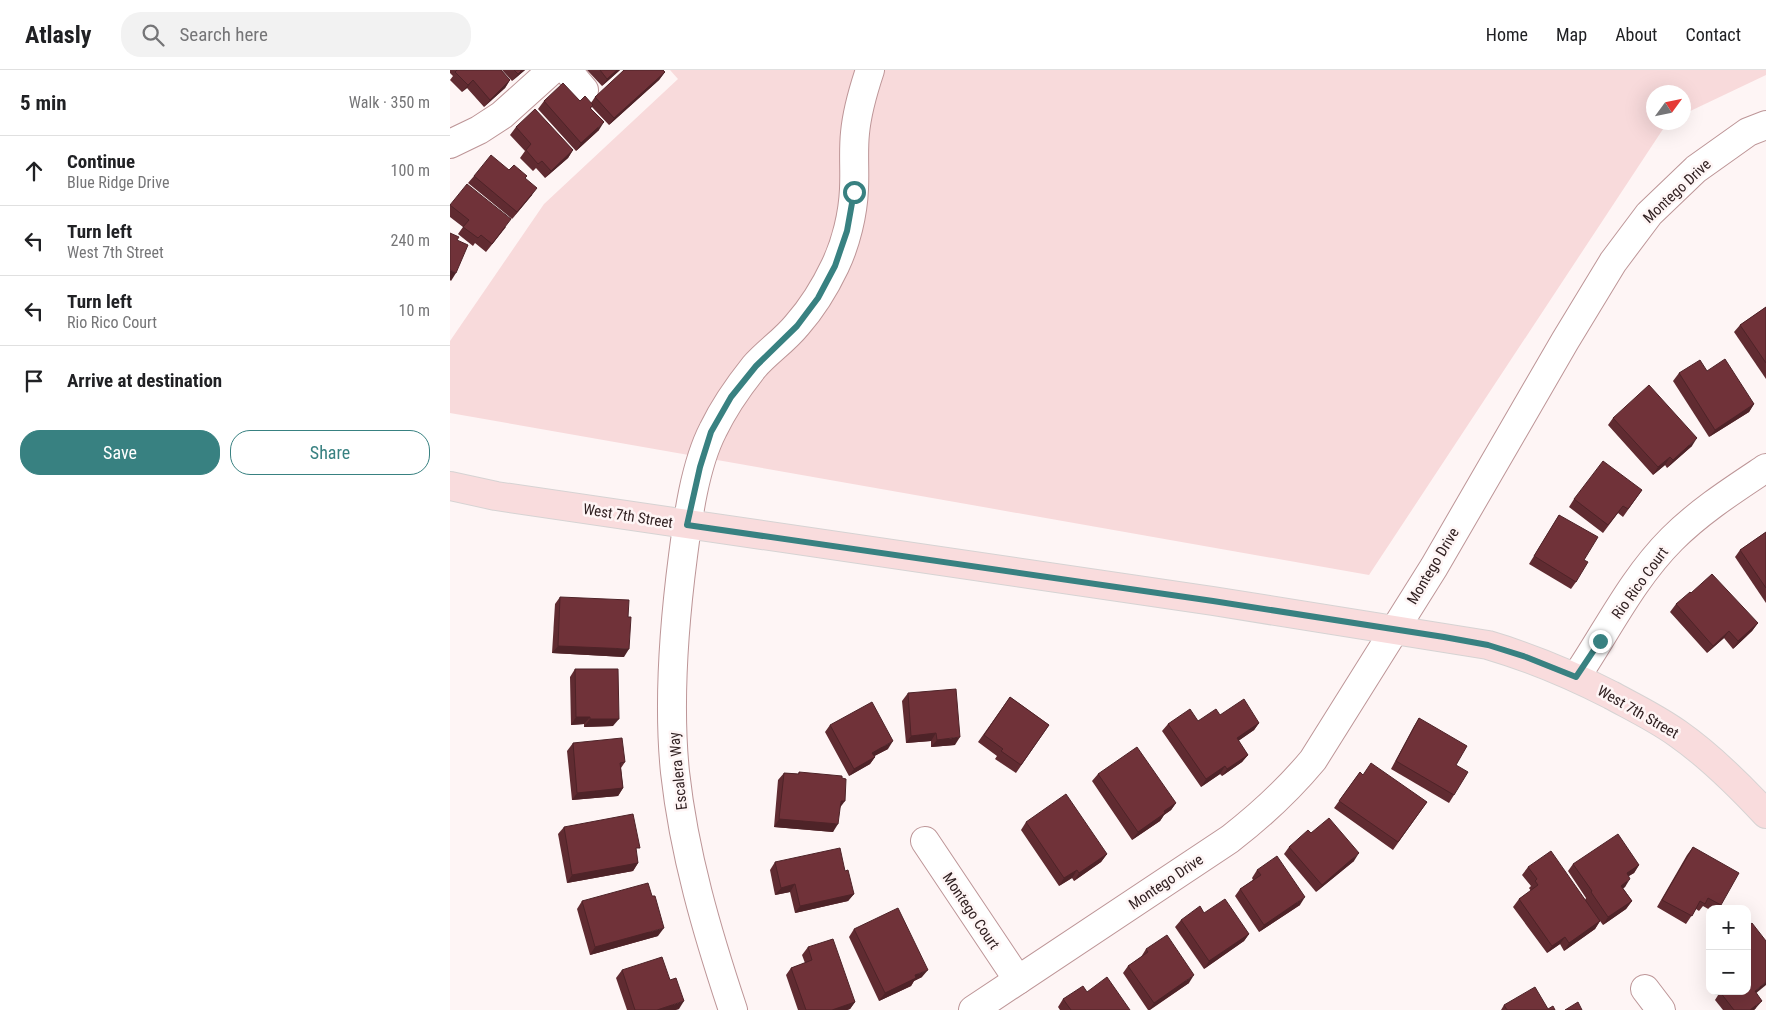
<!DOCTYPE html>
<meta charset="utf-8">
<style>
:root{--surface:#fff;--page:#f2f2f2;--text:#202124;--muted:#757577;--line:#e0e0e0;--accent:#388181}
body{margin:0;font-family:"Roboto Condensed",sans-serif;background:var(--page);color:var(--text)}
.controls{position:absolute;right:15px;bottom:15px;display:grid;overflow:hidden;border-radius:10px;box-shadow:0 5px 20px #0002}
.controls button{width:45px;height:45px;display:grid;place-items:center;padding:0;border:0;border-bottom:1px solid var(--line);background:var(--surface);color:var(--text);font:25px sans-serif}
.compass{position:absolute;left:1196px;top:15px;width:45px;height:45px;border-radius:50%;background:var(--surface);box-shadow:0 5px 20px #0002;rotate:57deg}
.stop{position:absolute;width:15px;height:15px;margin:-11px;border:4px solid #388181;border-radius:50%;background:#fff}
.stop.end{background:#388181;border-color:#fff;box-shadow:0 1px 5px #0008}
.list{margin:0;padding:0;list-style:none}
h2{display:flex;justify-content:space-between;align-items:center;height:65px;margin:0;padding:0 20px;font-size:21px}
h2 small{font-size:16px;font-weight:400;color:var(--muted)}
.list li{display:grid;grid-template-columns:32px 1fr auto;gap:15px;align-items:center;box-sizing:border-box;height:70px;padding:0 20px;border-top:1px solid var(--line)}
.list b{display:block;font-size:19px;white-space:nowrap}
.list p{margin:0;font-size:16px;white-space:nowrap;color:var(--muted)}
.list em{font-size:16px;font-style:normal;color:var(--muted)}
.actions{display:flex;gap:10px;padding:15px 20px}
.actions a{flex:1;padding:11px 0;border:1px solid var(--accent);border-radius:20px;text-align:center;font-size:18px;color:var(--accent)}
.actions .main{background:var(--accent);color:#fff}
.icon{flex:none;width:28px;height:28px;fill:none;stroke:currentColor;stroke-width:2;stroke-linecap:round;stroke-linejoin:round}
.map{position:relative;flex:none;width:1316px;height:940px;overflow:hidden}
header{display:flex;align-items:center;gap:30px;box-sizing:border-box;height:70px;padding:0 25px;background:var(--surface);border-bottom:1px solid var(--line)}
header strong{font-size:24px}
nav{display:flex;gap:28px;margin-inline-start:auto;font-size:18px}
.search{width:350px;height:45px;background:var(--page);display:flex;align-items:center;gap:12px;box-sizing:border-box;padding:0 18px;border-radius:20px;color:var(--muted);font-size:19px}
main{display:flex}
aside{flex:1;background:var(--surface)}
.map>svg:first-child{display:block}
.green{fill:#f8dadb}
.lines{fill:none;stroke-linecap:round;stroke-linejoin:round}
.minor-casing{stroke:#bd9597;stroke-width:30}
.major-casing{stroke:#d6d3d3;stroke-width:30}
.minor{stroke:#fff;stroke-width:28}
.major{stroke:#f9dcdd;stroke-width:28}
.wall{fill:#602b31}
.shaded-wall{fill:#4e2328}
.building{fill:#703239;stroke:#4e2328}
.route{stroke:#388181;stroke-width:6}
.labels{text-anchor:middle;stroke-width:5;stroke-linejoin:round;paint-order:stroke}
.street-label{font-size:15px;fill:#312122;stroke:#fef5f5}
</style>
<header>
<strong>Atlasly</strong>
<div class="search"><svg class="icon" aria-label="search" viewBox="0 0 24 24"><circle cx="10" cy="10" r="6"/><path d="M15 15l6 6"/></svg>Search here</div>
<nav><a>Home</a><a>Map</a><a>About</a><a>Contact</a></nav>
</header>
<main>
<aside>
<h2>5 min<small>Walk · 350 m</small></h2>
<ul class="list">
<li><svg class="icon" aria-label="ahead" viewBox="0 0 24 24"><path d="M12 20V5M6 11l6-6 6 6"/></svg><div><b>Continue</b><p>Blue Ridge Drive</p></div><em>100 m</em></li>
<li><svg class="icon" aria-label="left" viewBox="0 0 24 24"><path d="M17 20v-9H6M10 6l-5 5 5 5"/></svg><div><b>Turn left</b><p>West 7th Street</p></div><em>240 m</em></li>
<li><svg class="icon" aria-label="left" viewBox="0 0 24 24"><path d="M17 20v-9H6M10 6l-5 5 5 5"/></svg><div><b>Turn left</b><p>Rio Rico Court</p></div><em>10 m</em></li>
<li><svg class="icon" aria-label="arrive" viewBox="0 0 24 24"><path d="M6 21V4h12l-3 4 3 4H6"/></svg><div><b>Arrive at destination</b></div></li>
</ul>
<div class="actions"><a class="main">Save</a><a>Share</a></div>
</aside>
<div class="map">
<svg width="1316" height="940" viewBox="0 0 1316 940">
<rect width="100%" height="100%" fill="#fef5f5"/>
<polygon class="green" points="220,0 1316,0 1316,5 1234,44 1234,22 1204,22 1204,52 1217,53 919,505 0,343 0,271 94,134 228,9"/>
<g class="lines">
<g class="minor-casing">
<g id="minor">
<polyline points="117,0 134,20"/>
<polyline points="0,74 29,60 52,45 102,0"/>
<path d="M1126,607C1157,561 1182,509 1222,469C1250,441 1283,420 1316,398"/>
<polyline points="475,771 568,910"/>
<polyline points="1195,919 1211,940"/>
<path d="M283,940C257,862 234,784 225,702C218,633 224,555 233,486C238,447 245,395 263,360C274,337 288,317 304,297C317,282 334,271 347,255C362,238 375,217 385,196C396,173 403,144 404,119C405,100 403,82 405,63C407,41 413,21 420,0"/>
<path d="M523,940L780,769C811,745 838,720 863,690L984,497L1115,271L1163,192L1199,144L1246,99L1298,62L1316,55"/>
</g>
</g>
<g class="major-casing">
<path id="major" d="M0,416L46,426L763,531L1038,575C1082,588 1120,604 1161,625C1183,637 1206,648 1227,663C1260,686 1289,715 1316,744"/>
</g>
<use href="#minor" class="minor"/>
<use href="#major" class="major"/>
</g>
<g class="wall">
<polygon points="0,0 51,0 60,10 55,18 34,37 17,18 12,22 0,10 3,6 0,3"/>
<polygon points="52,0 75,0 62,11"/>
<polygon points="137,0 170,0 152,16"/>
<polygon points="215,2 209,10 159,55 142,37 141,38 149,60 126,81 88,39 94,31 130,31 141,33 145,27"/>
<polygon points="66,57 123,80 118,88 95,108 86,98 83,101 70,88 75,81 60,65"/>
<polygon points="59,100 75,108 82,125 62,149 18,113 24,106"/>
<polygon points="0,135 56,157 36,182 25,173 23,176 8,164 13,157 0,147"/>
<polygon points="1316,237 1316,309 1284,262 1290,255"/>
<polygon points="1257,301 1304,334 1299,342 1259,367 1223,311 1229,303"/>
<polygon points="1163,348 1242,376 1217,398 1215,395 1203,405 1158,355"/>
<polygon points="1192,420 1173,447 1168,443 1153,463 1119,437 1124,429"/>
<polygon points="1109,445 1134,490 1126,512 1121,519 1079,494"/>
<polygon points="1316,462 1316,533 1285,487 1290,480"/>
<polygon points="1241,523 1308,553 1302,561 1283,579 1274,568 1257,583 1220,542 1226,534"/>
<polygon points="110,527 174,587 102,583 105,534"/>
<polygon points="125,599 163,656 134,657 134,654 121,655 120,607"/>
<polygon points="458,623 505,675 481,677 481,671 456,673 452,631"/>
<polygon points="560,627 599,655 566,703 545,689 547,686 528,672"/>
<polygon points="770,645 809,653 804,660 788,671 798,685 792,692 772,706 770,704 751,717 712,661 718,654 748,651"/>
<polygon points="969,648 1006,695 1004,725 999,733 941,699 964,656"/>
<polygon points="380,655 438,679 424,686 425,687 420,694 399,706 375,662"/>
<polygon points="123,673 175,692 171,698 173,718 168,726 122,730 117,681"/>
<polygon points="349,702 390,738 383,762 324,757 328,710 334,703 348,704"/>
<polygon points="910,702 913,705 977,732 943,780 884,738"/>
<polygon points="648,704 726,733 721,740 714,745 710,751 682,770 642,711"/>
<polygon points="576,752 657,784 651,792 624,811 622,808 609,816 571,760"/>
<polygon points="114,757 186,783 188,793 183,801 117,813 108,764"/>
<polygon points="861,763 904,791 866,822 834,784 839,777"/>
<polygon points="1243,777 1271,835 1269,839 1260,839 1260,840 1253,836 1249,841 1246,839 1236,854 1207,837 1237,785"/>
<polygon points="325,792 395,801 404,824 398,831 345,843 340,822 325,825 320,800"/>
<polygon points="1123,794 1189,795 1184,803 1178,806 1175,817 1173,818 1182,831 1176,839 1153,855 1150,851 1145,859 1114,881 1110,874 1097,883 1063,837 1069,829 1081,821 1079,818 1081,816 1072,805 1078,797 1135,830 1136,828 1118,801"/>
<polygon points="807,800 850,835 809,862 785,826 790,819 803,810 802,808"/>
<polygon points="132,831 208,866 140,885 127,839"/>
<polygon points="754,843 799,864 794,871 754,899 725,857 731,850"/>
<polygon points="404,859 472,907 464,911 461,916 429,931 399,867"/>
<polygon points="358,877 405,932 400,939 397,940 348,940 336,905 341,898 355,893 352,885"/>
<polygon points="696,879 739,913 700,940 698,940 673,903 678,896 691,887"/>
<polygon points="172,900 229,939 225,940 177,940 166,908"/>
<polygon points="637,922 680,940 610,940 608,937 613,929"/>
<polygon points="1270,922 1306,923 1306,938 1304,940 1273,940 1265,930"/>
<polygon points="1054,935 1098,939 1105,940 1051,940"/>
</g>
<g class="shaded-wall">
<polygon points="72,0 75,0 62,11 68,4"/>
<polygon points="167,0 170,0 152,16 157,9"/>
<polygon points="215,2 209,10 159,55 164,48"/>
<polygon points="23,10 17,18 12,22 18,15"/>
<polygon points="60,10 55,18 34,37 40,30"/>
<polygon points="154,52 149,60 126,81 131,73"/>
<polygon points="123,80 118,88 95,108 101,101"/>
<polygon points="87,118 82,125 62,149 67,142"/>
<polygon points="0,200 6,203 1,211 0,210"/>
<polygon points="1304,334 1299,342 1259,367 1265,360"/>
<polygon points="1247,368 1242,376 1217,398 1223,390"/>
<polygon points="1220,387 1215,395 1203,405 1208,397"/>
<polygon points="1308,553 1302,561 1283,579 1288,571"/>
<polygon points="1279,561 1274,568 1257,583 1263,576"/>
<polygon points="108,576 179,579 174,587 102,583"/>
<polygon points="126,647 140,647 134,654 121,655"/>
<polygon points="140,649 169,649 163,656 134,657"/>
<polygon points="809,653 804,660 781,676 787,668"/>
<polygon points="486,663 481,671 456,673 461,666"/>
<polygon points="510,667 505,675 481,677 487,670"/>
<polygon points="443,671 438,679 417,690 422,683"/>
<polygon points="798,685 792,692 772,706 777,699"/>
<polygon points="425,687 420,694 399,706 404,699"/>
<polygon points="775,696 770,704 751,717 756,709"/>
<polygon points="173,718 168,726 122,730 127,723"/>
<polygon points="391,731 395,731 389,739"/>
<polygon points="726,733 721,740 714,745 710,751 682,770 688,762 714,741"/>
<polygon points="329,749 388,754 383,762 324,757"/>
<polygon points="909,783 904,791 866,822 872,815"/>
<polygon points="657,784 651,792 624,811 629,803"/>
<polygon points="188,793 183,801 117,813 122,805"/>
<polygon points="1189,795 1184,803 1171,811 1177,803"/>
<polygon points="627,800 622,808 609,816 614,808"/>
<polygon points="1180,809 1175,817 1166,823 1171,816"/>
<polygon points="345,814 340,822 325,825 331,818"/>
<polygon points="404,824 398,831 345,843 350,836"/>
<polygon points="855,827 850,835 809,862 814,855"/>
<polygon points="1182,831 1176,839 1153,855 1158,847"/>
<polygon points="1150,851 1145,859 1114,881 1119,873"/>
<polygon points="214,858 208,866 140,885 145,877"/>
<polygon points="799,864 794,871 754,899 759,891"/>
<polygon points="1115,867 1110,874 1097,883 1102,876"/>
<polygon points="478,900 472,907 464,911 461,916 429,931 435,923 465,905"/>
<polygon points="744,905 739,913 699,940 704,933"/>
<polygon points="1316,912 1316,915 1299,929 1305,921"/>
<polygon points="234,931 229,939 225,940 207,940"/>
<polygon points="1312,931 1306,938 1304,940 1300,940"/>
<polygon points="405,932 400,939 397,940 382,940"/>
</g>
<g class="building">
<polygon points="7,0 51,0 60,10 40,30 23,10 18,15 5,2"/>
<polygon points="64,0 72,0 68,4"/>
<polygon points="150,0 167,0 157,9"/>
<polygon points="174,0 213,0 215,2 164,48 145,27"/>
<polygon points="113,13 130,31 135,26 143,35 140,38 154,52 131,73 94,31"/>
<polygon points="85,39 123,80 101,101 92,91 88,94 76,80 81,74 66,57"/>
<polygon points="41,85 59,100 64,95 77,106 75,108 87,118 67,142 24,106"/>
<polygon points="17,114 61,149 42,174 31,165 28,168 13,157 19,150 0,135"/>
<polygon points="0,163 9,167 7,170 18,175 6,203 0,200"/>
<polygon points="1316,237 1316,293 1290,255"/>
<polygon points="1275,289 1304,334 1265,360 1229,303 1250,290 1257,301"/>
<polygon points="1199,315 1247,368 1223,390 1220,387 1208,397 1163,348"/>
<polygon points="1153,391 1192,420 1178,439 1173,436 1158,455 1124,429"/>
<polygon points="1109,445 1148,467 1134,490 1138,492 1126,512 1084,486"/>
<polygon points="1316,462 1316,518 1290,480"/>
<polygon points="1262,504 1308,553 1288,571 1279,561 1263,576 1226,534 1240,522 1241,523"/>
<polygon points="110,527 179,530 178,547 181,547 179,579 108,576"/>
<polygon points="125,599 168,599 169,649 140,649 140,647 126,647"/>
<polygon points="506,619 510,667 487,670 486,663 461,666 458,623"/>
<polygon points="560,627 599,655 571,695 551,681 553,679 534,665"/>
<polygon points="794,629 809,653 787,668 798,685 777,699 775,696 756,709 718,654 740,639 748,651 766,639 770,645"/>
<polygon points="422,632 443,671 422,683 425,687 404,699 380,655"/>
<polygon points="969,648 1017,676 1006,695 1018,702 1004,725 946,691"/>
<polygon points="172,668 175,692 170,693 173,718 127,723 123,673"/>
<polygon points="687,677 726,733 714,741 715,743 688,762 648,704"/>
<polygon points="921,693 977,732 948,772 889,731 910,702 913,705"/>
<polygon points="349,702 392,706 392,708 396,709 395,731 391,731 388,754 329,749 334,703 349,704"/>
<polygon points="616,724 657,784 629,803 627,800 614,808 576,752"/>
<polygon points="183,744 190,778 186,778 188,793 122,805 114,757"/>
<polygon points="879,748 909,783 872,815 839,777 858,760 861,763"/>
<polygon points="1168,764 1189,795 1177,803 1180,809 1171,816 1182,831 1158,847 1141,822 1142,821 1123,794"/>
<polygon points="1243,777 1289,803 1271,835 1258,828 1255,834 1250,831 1242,846 1212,830"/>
<polygon points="390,778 395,801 398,800 404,824 350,836 345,814 331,818 325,792"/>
<polygon points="1101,781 1150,851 1119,873 1115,867 1102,876 1069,829 1088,815 1085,811 1087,809 1078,797"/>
<polygon points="827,786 855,827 814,855 790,819 811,805 807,800"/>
<polygon points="198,813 202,826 205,826 214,858 145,877 132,831"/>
<polygon points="775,829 799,864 759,891 731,850 750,836 754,843"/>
<polygon points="448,838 478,900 465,905 466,908 435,923 404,859"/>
<polygon points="1302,853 1316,871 1316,912 1305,921 1312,931 1300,940 1284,940 1270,922 1272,921 1297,921 1297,857"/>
<polygon points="717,865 744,905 704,933 678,896 698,882 696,879"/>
<polygon points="383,869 405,932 382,940 356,940 341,898 362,890 358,877"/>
<polygon points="212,887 220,910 226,908 234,931 207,940 185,940 172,900"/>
<polygon points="657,907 680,940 621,940 613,929 633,916 637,922"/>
<polygon points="1085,917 1098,939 1103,936 1105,940 1057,940 1054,935"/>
<polygon points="1128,932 1132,940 1115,940"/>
</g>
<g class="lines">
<polyline class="route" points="404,122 397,161 385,196 368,228 347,256 306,296 281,327 261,362 250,397 237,455 763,531 994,567 1038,575 1076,587 1126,607 1150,571"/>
</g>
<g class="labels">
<g class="street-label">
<text transform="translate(1227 121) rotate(-43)" y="5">Montego Drive</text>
<text transform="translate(178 446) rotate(9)" y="5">West 7th Street</text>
<text transform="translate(983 496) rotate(-59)" y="5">Montego Drive</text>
<text transform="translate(1190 513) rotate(-54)" y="5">Rio Rico Court</text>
<text transform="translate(1188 642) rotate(30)" y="5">West 7th Street</text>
<text transform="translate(228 701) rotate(-96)" y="5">Escalera Way</text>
<text transform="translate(716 812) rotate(-34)" y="5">Montego Drive</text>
<text transform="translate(521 841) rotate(56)" y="5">Montego Court</text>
</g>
</g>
</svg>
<div class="controls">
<button>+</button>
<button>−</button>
</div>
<svg class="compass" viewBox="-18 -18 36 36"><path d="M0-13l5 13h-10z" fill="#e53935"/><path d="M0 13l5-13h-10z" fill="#757577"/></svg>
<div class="stop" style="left:404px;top:122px"></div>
<div class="stop end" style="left:1150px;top:571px"></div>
</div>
</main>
